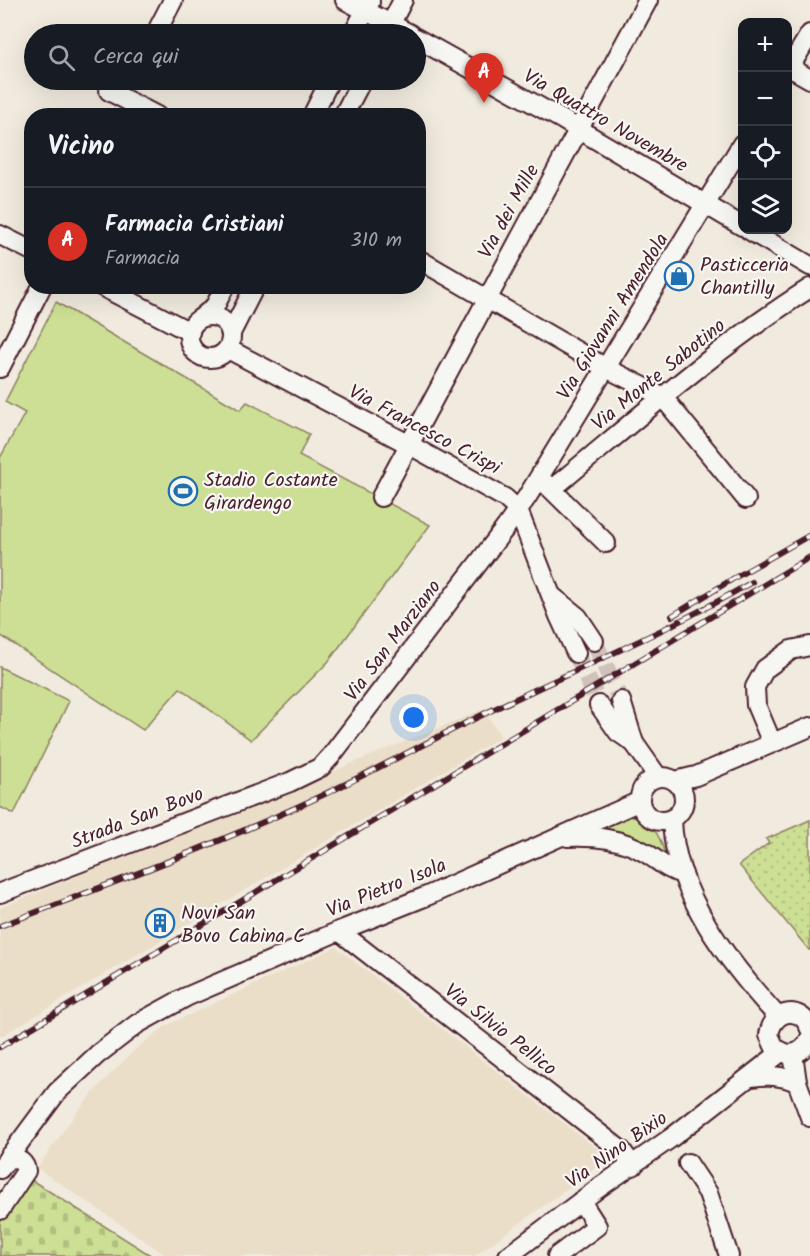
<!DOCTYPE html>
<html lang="it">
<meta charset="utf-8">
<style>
:root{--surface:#171b24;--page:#20242c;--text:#f1f3f6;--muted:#9ea1a6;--line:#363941;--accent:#d93025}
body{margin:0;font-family:Kalam,sans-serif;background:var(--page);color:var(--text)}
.controls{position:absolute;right:18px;top:18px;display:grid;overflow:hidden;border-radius:12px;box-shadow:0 6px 24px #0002}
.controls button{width:54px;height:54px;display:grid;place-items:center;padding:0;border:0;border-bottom:2px solid var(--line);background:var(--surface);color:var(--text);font:30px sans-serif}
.you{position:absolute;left:414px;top:718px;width:21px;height:21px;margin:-15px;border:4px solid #fff;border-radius:50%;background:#1a73e8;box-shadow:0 0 0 9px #1a73e833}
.badge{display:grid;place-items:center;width:39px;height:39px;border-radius:50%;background:var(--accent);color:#fff;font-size:20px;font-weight:700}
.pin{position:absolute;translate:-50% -50px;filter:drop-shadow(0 2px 3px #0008)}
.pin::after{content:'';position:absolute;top:32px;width:21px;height:18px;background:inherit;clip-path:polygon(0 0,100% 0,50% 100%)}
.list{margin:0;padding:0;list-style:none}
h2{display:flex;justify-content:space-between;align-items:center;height:78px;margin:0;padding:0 24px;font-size:26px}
h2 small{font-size:20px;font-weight:400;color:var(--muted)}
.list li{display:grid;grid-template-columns:39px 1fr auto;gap:18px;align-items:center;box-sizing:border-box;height:108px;padding:0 24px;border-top:2px solid var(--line)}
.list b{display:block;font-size:22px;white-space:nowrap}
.list p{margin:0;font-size:20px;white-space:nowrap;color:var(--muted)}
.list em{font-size:20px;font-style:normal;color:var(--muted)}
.icon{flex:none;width:33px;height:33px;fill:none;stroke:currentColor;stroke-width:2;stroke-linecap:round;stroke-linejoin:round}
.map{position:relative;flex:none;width:810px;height:1256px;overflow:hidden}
.search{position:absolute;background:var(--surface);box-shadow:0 6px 24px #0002;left:24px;top:24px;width:402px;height:66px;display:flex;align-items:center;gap:15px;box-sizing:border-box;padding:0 21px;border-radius:33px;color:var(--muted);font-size:22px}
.panel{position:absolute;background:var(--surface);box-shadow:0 6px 24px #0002;left:24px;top:108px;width:402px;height:186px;border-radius:24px}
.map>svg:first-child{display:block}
.built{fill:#ebdec8}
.grass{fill:#ccdf94;stroke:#8b7f60;stroke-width:1.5}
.cemetery{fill:url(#cemetery-stones);stroke:#8b7f60;stroke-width:1.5}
.park{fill:url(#park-dots);stroke:#8b7f60;stroke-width:1.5}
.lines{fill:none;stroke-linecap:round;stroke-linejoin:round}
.minor-tunnel{stroke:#d0c2bb;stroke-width:18;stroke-dasharray:18 9;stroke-linecap:butt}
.minor-casing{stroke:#4a1f2b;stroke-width:22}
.minor{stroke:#f6f6f2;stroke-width:18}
.rail-casing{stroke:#4a1f2b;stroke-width:6}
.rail{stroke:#f6f6f2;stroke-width:4;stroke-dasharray:11;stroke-linecap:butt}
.labels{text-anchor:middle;stroke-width:4.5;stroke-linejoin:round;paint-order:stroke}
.street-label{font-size:20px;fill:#4a1f2b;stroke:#f6f6f2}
.poi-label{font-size:20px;fill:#4a1f2b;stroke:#f6f6f2;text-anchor:start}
</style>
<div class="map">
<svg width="810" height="1256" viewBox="0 0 810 1256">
<defs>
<pattern id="cemetery-stones" width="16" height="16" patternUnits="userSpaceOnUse" patternTransform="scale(1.5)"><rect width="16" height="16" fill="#ccdf94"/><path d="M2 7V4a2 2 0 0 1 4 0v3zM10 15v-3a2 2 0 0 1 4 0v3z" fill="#b1bf80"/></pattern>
<pattern id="park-dots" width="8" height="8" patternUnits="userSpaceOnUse" patternTransform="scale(1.5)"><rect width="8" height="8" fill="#ccdf94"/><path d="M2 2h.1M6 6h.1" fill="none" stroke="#b1bf80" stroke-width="1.8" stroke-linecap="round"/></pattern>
</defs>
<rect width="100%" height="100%" fill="#f1ebdf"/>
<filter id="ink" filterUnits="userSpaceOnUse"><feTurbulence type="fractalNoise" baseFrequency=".0167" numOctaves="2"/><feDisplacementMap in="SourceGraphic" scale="12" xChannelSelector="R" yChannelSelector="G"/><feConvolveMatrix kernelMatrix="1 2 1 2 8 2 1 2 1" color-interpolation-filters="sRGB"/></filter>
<g filter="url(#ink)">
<g class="built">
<polygon points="484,709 501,737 0,1037 0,908"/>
<polygon points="336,947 609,1158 475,1256 167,1256 37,1168 76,1113 105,1079 138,1047 167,1025"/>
</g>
<g class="grass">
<polygon points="56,302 240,410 247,402 309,434 299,456 430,525 328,662 251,740 180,688 143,730 0,635 0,458 25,413 5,402"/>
<polygon points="0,667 69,701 14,814 0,807"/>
<path d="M630,816C652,821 660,834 665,855L663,858L610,831L607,823Z"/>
</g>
<polygon class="cemetery" points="28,1178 152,1256 0,1256 0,1218"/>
<polygon class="park" points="810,820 810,950 809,950 739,865 769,843 766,839"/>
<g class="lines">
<g class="minor-tunnel">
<polyline points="594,641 621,701"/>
<polyline points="576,653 599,705"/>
</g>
<g class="minor-casing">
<g id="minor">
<polyline points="345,0 410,34"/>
<polyline points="159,27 173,0"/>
<polyline points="386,33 403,0"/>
<polyline points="353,34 370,2"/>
<polyline points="416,38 563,120 742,226"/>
<polyline points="789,67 810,79"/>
<polyline points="788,70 810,34"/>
<polyline points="109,91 157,116"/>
<polyline points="312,116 330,80"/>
<polyline points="343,116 362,80"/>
<polyline points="749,230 810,266"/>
<polyline points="0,235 32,251"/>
<polyline points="418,259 606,368 662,396 746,499"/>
<polyline points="101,286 190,332"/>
<circle cx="210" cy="337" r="21"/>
<polyline points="202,317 215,306 225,286"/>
<polyline points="231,333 255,286"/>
<polyline points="228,349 408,444 505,498 518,510 559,616 576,653"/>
<polyline points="0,368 42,286"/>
<polyline points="545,483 606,543"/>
<path d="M552,489C637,419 717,347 810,288"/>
<polyline points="381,497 648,0"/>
<polyline points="552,596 578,617 594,641"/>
<polyline points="621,701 634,743"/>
<polyline points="599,705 618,732 634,743 658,777"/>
<polyline points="772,743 756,705 755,687 765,669 791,650 810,646"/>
<circle cx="662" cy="799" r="22"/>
<polyline points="675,781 696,776 810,727"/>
<path d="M672,819C674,894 730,964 778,1017"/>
<path d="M567,837C595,836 621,838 646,853C659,861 667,870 683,874"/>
<polyline points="0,893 290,782 321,767 331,756 506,527 527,497 742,144"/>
<polyline points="339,931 622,1151 633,1166"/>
<path d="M810,1029C801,1004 772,1010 769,1035L775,1048L787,1054C799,1054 805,1049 810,1038"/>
<polyline points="793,1054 797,1082 810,1117"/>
<path d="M751,1077C768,1075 781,1075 797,1082"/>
<polyline points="688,1163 708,1193 729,1256"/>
<polyline points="0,1169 57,1092 98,1054 137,1024 186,997 339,931 427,896 640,801"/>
<path d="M0,1210L26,1171C25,1161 18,1160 9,1156"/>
<polyline points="508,1256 600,1187 671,1138 781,1052"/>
<polyline points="557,1256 597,1226 581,1201"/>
</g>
</g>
<use href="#minor" class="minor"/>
<g class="rail-casing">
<g id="rail">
<polyline points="672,616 736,577 810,535"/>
<path d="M0,926C96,889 192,854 286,812C352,783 415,748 480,716C571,671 665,633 752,582"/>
<polyline points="0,1047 810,557"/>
</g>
</g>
<use href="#rail" class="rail"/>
</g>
</g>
<defs>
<g id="shop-ring" transform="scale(1.5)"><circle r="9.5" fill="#f6f6f2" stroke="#1f6fb2" stroke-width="1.5"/><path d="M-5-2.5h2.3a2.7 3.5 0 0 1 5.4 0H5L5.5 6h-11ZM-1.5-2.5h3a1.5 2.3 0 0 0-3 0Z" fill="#1f6fb2"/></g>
<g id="stadium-ring" transform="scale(1.5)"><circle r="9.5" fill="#f6f6f2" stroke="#1f6fb2" stroke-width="1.5"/><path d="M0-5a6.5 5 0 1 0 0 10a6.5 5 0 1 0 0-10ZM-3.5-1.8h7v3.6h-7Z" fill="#1f6fb2"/></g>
<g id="building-ring" transform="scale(1.5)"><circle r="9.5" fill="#f6f6f2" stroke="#1f6fb2" stroke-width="1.5"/><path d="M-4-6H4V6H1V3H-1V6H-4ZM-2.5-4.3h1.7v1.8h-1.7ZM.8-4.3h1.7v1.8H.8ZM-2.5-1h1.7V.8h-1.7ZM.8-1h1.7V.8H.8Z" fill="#1f6fb2"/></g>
</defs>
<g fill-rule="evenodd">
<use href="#shop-ring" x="679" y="276"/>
<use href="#stadium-ring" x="183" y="491"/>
<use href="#building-ring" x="160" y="923"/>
</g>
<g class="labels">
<g class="street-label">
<text transform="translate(606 120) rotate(30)" y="7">Via Quattro Novembre</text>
<text transform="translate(508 211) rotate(-61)" y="7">Via dei Mille</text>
<text transform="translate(612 316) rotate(-58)" y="7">Via Giovanni Amendola</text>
<text transform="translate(658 374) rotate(-39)" y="7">Via Monte Sabotino</text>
<text transform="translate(425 429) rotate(28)" y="7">Via Francesco Crispi</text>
<text transform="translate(392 640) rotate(-53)" y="7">Via San Marziano</text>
<text transform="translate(137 817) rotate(-21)" y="7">Strada San Bovo</text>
<text transform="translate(386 887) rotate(-22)" y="7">Via Pietro Isola</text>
<text transform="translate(501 1029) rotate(38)" y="7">Via Silvio Pellico</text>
<text transform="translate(616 1149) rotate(-35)" y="7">Via Nino Bixio</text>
</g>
<g class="poi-label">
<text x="700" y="271">Pasticceria<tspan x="700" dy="23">Chantilly</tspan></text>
<text x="204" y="486">Stadio Costante<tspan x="204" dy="23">Girardengo</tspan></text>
<text x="181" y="919">Novi San<tspan x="181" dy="23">Bovo Cabina C</tspan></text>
</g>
</g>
</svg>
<div class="controls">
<button>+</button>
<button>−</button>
<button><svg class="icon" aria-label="locate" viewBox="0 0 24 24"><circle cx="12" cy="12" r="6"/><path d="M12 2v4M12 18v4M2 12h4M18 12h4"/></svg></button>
<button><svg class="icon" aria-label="layers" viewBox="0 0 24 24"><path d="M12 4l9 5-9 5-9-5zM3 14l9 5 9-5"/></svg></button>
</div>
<div class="you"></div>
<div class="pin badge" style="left:484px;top:103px">A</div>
<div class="search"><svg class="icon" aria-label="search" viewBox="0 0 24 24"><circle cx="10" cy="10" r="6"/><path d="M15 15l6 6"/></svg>Cerca qui</div>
<section class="panel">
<h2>Vicino<small></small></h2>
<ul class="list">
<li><span class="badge">A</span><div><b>Farmacia Cristiani</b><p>Farmacia</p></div><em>310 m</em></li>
</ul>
</section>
</div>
